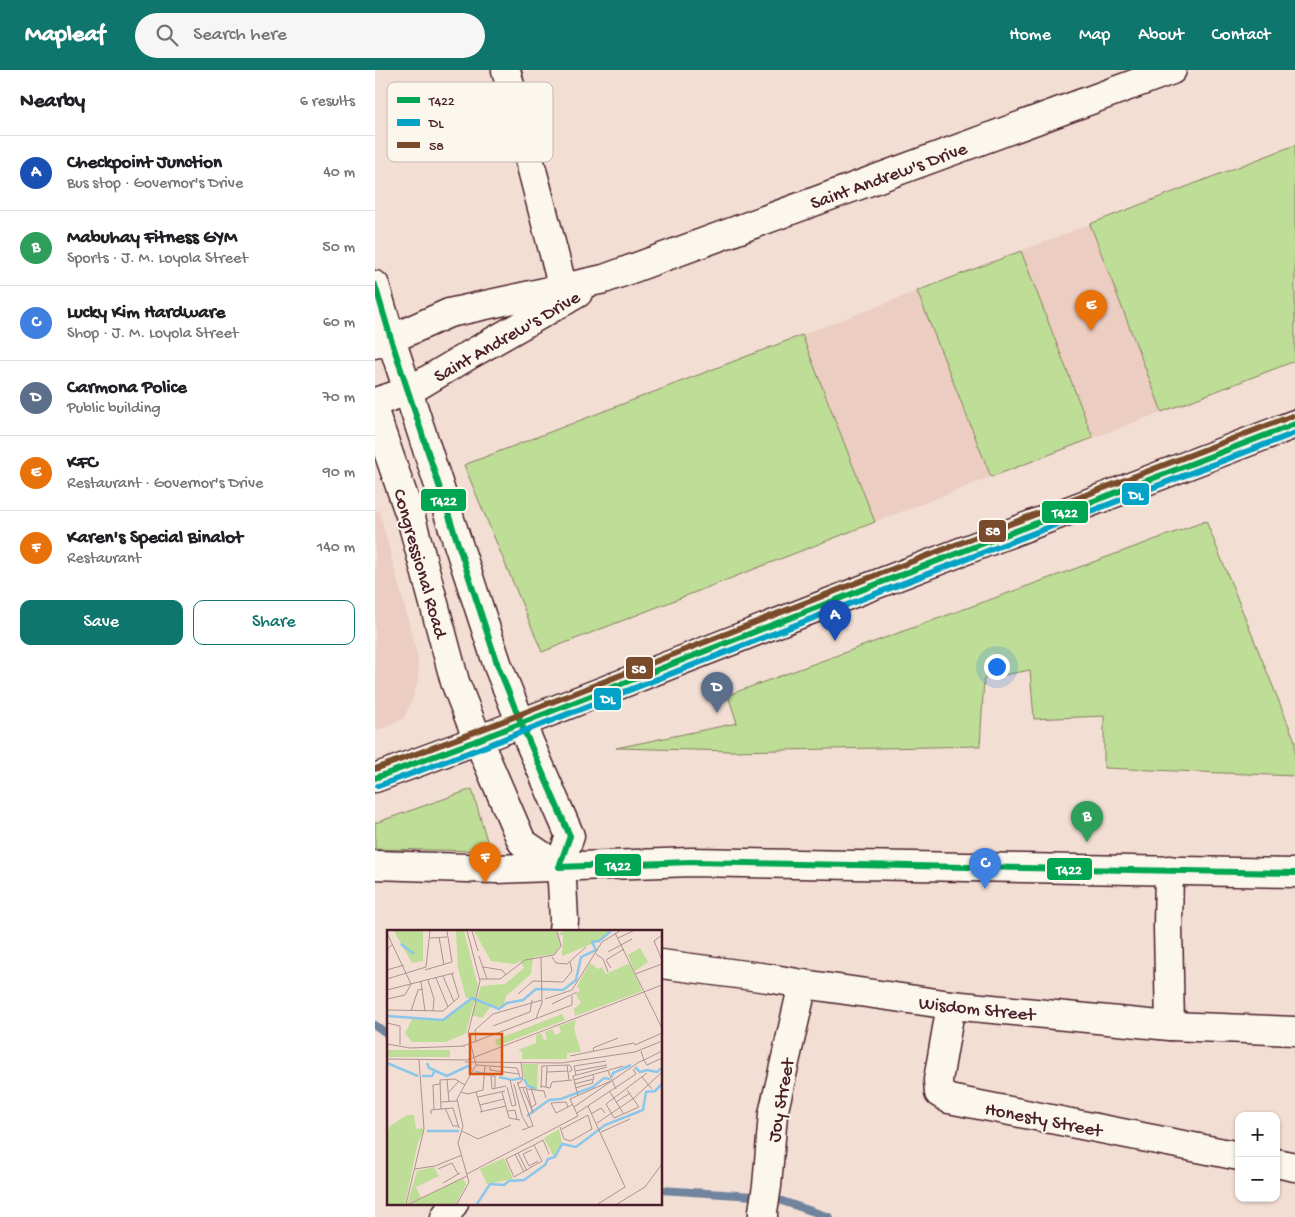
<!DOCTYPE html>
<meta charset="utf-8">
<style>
:root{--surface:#fff;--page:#f6f6f6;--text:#202124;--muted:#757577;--line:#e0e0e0;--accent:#0f766e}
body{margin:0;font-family:"Gochi Hand",sans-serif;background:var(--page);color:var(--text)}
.controls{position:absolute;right:15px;bottom:15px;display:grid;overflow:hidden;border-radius:10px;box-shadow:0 1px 4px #0004}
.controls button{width:45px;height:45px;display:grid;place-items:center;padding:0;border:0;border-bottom:1px solid var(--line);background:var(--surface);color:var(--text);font:25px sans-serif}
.you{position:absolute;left:621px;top:596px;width:18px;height:18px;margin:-12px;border:4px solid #fff;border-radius:50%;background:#1a73e8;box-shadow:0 0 0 8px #1a73e833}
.badge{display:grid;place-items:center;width:32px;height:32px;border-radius:50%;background:var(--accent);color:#fff;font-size:16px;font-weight:700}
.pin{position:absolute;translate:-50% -41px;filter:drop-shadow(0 1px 2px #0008)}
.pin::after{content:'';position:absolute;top:26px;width:18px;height:15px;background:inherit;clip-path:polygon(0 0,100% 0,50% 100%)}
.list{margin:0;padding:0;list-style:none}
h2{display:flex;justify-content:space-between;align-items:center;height:65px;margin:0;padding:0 20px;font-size:21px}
h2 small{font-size:16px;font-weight:400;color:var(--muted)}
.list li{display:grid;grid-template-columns:32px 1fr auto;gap:15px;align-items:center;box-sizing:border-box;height:75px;padding:0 20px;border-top:1px solid var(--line)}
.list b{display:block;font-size:19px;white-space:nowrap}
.list p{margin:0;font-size:16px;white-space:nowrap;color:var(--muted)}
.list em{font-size:16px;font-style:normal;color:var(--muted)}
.actions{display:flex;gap:10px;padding:15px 20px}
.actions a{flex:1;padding:11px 0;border:1px solid var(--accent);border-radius:10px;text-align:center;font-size:18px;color:var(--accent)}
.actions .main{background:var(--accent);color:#fff}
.icon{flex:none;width:28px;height:28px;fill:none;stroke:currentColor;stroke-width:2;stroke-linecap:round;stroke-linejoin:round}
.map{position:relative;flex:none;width:920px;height:1147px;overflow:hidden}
header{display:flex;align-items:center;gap:30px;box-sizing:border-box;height:70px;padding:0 25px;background:var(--accent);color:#fff}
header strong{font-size:24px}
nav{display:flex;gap:28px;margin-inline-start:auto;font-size:18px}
.search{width:350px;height:45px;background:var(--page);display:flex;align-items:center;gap:12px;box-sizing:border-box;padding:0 18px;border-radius:28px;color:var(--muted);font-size:19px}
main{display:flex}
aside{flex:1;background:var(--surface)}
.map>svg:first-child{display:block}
.built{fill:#eccdc2}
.green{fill:#bedd96;stroke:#847e60}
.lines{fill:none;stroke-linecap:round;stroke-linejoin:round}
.stream{stroke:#71849e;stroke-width:8}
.minor-casing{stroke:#4a1f2b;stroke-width:31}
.secondary-casing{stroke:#4a1f2b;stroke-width:31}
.trunk-casing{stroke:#4a1f2b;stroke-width:31}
.minor{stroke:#fbf7ec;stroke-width:28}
.secondary{stroke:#fbf7ec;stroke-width:28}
.trunk{stroke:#fbf7ec;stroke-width:28}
.bus-1-casing{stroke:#fbf7ec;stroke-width:10}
.bus-2-casing{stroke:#fbf7ec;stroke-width:10}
.bus-3-casing{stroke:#fbf7ec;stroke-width:10}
.bus-1{stroke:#00a651;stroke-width:6}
.bus-2{stroke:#04a2c6;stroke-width:6}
.bus-3{stroke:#7a4b2a;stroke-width:6}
.labels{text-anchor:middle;stroke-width:4;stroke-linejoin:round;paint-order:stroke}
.street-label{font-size:19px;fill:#4a1f2b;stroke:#fbf7ec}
.inset-river{fill:none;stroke:#8bc7eb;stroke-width:2.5}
.inset-road{fill:none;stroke:#af9290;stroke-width:1}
.view{fill:#d8530f;fill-opacity:0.15;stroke:#d8530f;stroke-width:2.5}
.inset-edge{fill:none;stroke:#4a1f2b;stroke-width:2.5}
.key{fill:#fbf7ec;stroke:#c6b6b2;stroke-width:1}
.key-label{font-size:14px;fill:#4a1f2b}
.line-badge{stroke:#fbf7ec;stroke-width:2}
.badge-label{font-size:14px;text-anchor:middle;font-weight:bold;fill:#fff}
</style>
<header>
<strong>Mapleaf</strong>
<div class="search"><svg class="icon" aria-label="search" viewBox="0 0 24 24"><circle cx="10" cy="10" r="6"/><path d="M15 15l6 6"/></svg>Search here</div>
<nav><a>Home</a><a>Map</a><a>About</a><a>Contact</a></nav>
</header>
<main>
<aside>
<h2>Nearby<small>6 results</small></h2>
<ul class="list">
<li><span class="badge" style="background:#1a4fb4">A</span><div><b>Checkpoint Junction</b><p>Bus stop · Governor's Drive</p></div><em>40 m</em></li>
<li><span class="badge" style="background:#2e9e5b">B</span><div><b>Mabuhay Fitness GYM</b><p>Sports · J. M. Loyola Street</p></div><em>50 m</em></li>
<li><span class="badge" style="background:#3f7fe0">C</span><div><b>Lucky Kim Hardware</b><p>Shop · J. M. Loyola Street</p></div><em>60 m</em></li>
<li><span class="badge" style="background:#5c6f8a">D</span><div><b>Carmona Police</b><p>Public building</p></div><em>70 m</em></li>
<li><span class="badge" style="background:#e8710a">E</span><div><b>KFC</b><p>Restaurant · Governor's Drive</p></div><em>90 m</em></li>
<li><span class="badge" style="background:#e8710a">F</span><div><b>Karen's Special Binalot</b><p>Restaurant</p></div><em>140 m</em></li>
</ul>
<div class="actions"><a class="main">Save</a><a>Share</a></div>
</aside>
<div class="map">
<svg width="920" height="1147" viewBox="0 0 920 1147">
<rect width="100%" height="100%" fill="#f2ded3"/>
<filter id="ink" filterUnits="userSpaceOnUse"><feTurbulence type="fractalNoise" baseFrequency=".02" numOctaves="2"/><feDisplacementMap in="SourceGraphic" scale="10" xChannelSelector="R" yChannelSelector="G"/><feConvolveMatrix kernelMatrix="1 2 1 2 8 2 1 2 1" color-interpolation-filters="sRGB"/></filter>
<g filter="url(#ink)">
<g class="built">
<polygon points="715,154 787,342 718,368 646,181"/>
<polygon points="542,221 616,407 500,452 427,265"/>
<polygon points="4,440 43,588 43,610 36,633 28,649 6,659 0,660 0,441"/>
</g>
<g class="green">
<polygon points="920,75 920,291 787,342 715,154"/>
<polygon points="646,181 718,368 616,407 542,221"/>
<polygon points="427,265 500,452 167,582 89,395"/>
<polygon points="831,451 920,671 920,706 729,698 729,646 659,649 655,600 609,609 605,676 357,681 241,678 362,653 353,625"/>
<polygon points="97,719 115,781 0,779 0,753"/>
</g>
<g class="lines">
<g class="stream">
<polyline points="0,955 14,965"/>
<polyline points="286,1120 378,1126 401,1129 454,1147"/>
</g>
<g class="minor-casing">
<g id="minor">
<polyline points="131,0 191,230"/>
<polyline points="0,274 16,269 74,243 229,209 797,0"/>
<polyline points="0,332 34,321 96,284 203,223"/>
<polyline points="794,800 793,857 795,956"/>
<polyline points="286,894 393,908 428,914 576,935 795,956 920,961"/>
<polyline points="576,935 563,1010 564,1023 574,1029 864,1086"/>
<polyline points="901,1093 920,1097"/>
<polyline points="388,1147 388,1141 392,1116 398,1044 428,914"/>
</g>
</g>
<g class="secondary-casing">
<g id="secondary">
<polyline points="0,215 16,269 123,596 146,653 195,766 184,797 187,812 189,850 188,861"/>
<polyline points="0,344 36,448 80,612 103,670 147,772 184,797"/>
<polyline points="0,795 122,799 316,792 920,803"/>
<polyline points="70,1147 79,1133"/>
</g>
</g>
<g class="trunk-casing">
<polyline id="trunk" points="0,708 103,670 489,519 920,354"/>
</g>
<use href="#minor" class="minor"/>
<use href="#secondary" class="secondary"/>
<use href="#trunk" class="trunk"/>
<g class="bus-1-casing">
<g id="bus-1">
<polyline points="0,215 16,269 123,596 146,653 195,766 184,797 316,792 920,803"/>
<polyline points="0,708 103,670 489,519 920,354"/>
</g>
</g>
<g class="bus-2-casing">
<polyline id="bus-2" points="3,716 106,678 492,527 920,363"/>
</g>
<g class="bus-3-casing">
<polyline id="bus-3" points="0,699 100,662 486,511 917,346"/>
</g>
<use href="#bus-1" class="bus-1"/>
<use href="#bus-2" class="bus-2"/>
<use href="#bus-3" class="bus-3"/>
</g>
</g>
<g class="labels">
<g class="street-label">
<text transform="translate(513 104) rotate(-20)" y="7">Saint Andrew's Drive</text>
<text transform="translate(131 265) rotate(-30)" y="7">Saint Andrew's Drive</text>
<text transform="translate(47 493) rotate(74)" y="7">Congressional Road</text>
<text transform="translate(602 937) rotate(6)" y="7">Wisdom Street</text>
<text transform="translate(404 1030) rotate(-80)" y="7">Joy Street</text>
<text transform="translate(669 1048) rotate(11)" y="7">Honesty Street</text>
</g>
</g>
<g transform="translate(12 860)">
<rect width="275" height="275" fill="#f2ded3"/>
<path d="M7,1H36V31L25,33ZM69,1H77L91,57L79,103L59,112H25L18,103L26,88L56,90L85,68H79L71,38ZM87,1H169L171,5L176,1H224L212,11L175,26L176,5H171L173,16L168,24L146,27L144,44L119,66L116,77L104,76L95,88L85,85L94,56L118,54L137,38L134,31L127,34L104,31ZM253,18L261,32L248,41L241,25ZM203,33L211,39L215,37L219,44L243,33L255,61L188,86L187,79L194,73L189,65L193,60L190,56ZM175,84L178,90L110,116L108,110ZM189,90L187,99L194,122L180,123V129H135V122L131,120L149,113V105L154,103L157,110L160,109L158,102L165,99L168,105L174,102L172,96ZM0,120H63V127H0ZM135,134H151L150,160L145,159L138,151ZM20,185H27L29,199L36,198V203L31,212L18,274H0V204L3,196ZM172,199L175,213L167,227L157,208ZM117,228L126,249L100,254L93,239ZM47,237L52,246L29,257L34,268L20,274L30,241ZM76,248L79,254L69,274H23Z" fill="#bedd96"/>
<path class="inset-river" d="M14,14L27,24M0,86L56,90L85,68L112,79L120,73L136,70L149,59L176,60L189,50L194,27L209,20L205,12L212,11L224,1M0,133L31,146M40,133L42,138L60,146L81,136L85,139M248,137L253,142L260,140L270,142L275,138M88,142L104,145M35,146H45L48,140M112,147L125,150L135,148M225,147L226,143L244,135M137,149L141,156L149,159M140,186L162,170L174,169L206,157L217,148L223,149M40,201H72M90,274L103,254L117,255L122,251L137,250L158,235L161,229L168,227L175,214L189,217L218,195L256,180L259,162L268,161L275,154"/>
<path class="inset-road" d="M80,1L93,51L88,72M85,1L91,21M0,3L24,54L18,65L0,69M228,3L275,98M275,5L267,11L275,30M52,7L57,35M43,8L60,7M231,8L246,1M221,22L245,9M209,24L216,29L221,42M92,26L100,49M165,27L169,33L180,34L199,17M0,33L1,18L5,15M96,37L115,40L119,45M224,38L219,30L237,19M0,40L17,35M38,40L65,32L60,1M248,44L275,34M56,46L67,72M49,48L61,77M0,49L39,37L43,1M93,49H113L138,30L167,25L174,16L170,1M41,50L47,69L46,81M34,52L38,81M0,60L67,43M131,64L146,51L176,52L185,41L183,32M158,69L185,60L215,12L233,1M165,74L190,62M0,80L56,81L72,67L65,44M24,81L31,60L36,59M149,88L155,73L154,28M0,93L13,96V115M106,96L143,82L145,70M89,112L88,100L106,84L155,70M0,114L23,118L78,116M76,116L185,75V66M207,121L206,118L231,108M254,121L257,130L275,121M183,126L247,113L248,115L275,103M0,129L80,130L275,55M78,132L174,133L248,122L275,111M89,135L130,138L133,147M180,135L182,150M103,137V140L132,144M188,141L220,135M221,141L229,159M160,142L181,141M189,145L187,136L219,131M255,147L265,159M60,149L62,172M187,150L236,136M127,154L135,186L142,198M131,154L146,196L135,200M132,154L130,153L134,152L136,147L134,133M187,154L207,149L206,145M154,156L163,158L165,152L185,150M120,157L125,176L129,175L123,150M159,157L160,137M108,158V146H104L105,159L119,156M132,158L139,157L146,183L136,158M144,158L149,174L145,177M154,158L155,136L183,135L185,140L182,142M188,158L206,153L205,149M140,159L157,161L159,168M74,162L81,164L96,160L98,136M89,162L95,182M115,162L122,188L133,190M223,162L236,183M61,163L72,151M191,166L186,146L220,137M91,167L118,161M54,172L70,171M229,172L243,163M219,174L227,188L252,177L240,160M219,174L260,143M93,175L117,169M201,176L238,257L211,274M181,177L179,172L164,173L169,183L181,177L186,174M187,177L252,132L257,130L260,135L275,128M58,178L66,196H72M47,179L46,155L53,154M54,179L53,150L68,149L78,155M121,181L128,180L130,190M93,182L119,176M190,183L249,144L246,139M44,184V180L66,178L72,198M204,184L214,178L218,183M210,193L247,168L275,142M173,197L177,209L184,211L205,199L201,185L175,199M75,201L91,209L124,195M214,202L243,189M147,215L155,231L127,247L119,229L147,215L156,210L162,224M145,220L136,224L142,236L151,231M131,223L140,241M128,224L137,242M28,239L48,236L75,225M51,239L65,233L71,244M80,244L191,186L183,169L224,151M56,253L73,243M19,274L37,199L32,130M22,274L80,246M70,274L82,252L71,213L76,196L70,169L89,135L81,103L89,71M230,274L258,257L275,234"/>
<path class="view" d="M83,104H115V144H83Z"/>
<rect width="275" height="275" class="inset-edge"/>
</g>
<rect x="12" y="12" width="166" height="80" rx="8" class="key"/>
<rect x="22" y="27" width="23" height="6" fill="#00a651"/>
<rect x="22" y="49" width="23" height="7" fill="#04a2c6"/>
<rect x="22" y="72" width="23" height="6" fill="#7a4b2a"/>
<g class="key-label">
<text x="54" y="35">T422</text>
<text x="54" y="57">DL</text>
<text x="54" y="80">58</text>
</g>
<g class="line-badge">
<rect x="746" y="412" width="29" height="24" rx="5" fill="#04a2c6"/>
<rect x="45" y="418" width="47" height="24" rx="5" fill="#00a651"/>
<rect x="666" y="430" width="48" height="24" rx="5" fill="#00a651"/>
<rect x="603" y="449" width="29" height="24" rx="5" fill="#7a4b2a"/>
<rect x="250" y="586" width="29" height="24" rx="5" fill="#7a4b2a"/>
<rect x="218" y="617" width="29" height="24" rx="5" fill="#04a2c6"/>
<rect x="219" y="783" width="48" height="24" rx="5" fill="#00a651"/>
<rect x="671" y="787" width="47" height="24" rx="5" fill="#00a651"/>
</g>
<g class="badge-label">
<text x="761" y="429">DL</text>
<text x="69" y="435">T422</text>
<text x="690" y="447">T422</text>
<text x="618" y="465">58</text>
<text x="264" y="603">58</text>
<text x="233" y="633">DL</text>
<text x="243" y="800">T422</text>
<text x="694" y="804">T422</text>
</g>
</svg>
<div class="controls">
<button>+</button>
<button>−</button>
</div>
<div class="you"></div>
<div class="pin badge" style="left:460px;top:571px;background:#1a4fb4">A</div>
<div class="pin badge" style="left:712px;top:772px;background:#2e9e5b">B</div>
<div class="pin badge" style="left:610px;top:819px;background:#3f7fe0">C</div>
<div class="pin badge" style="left:342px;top:643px;background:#5c6f8a">D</div>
<div class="pin badge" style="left:716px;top:261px;background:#e8710a">E</div>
<div class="pin badge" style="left:110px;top:813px;background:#e8710a">F</div>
</div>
</main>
